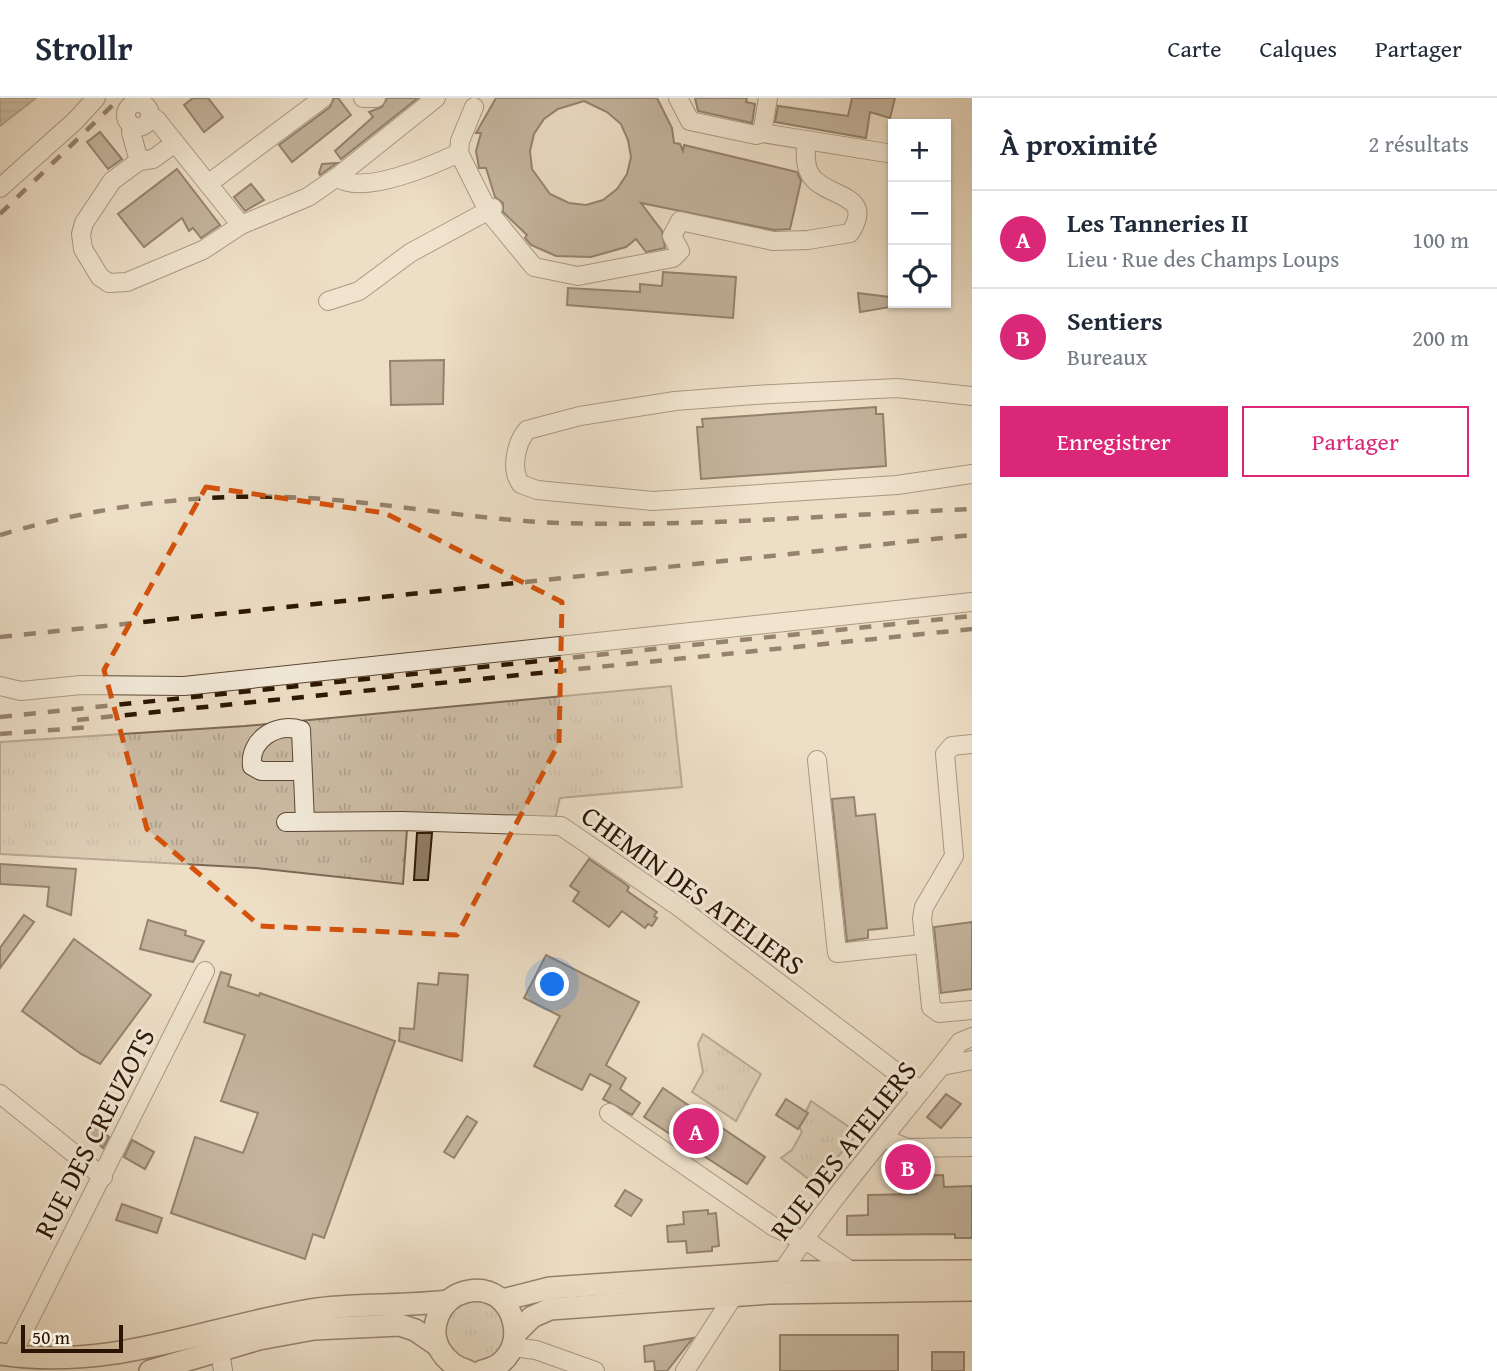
<!DOCTYPE html>
<html lang="fr">
<meta charset="utf-8">
<style>
:root{--surface:#fff;--page:#f2f2f3;--text:#1f2937;--muted:#747a83;--line:#e0e1e3;--accent:#db2777}
body{margin:0;font-family:"Gentium Book Plus",serif;background:var(--page);color:var(--text)}
.controls{position:absolute;right:21px;top:21px;display:grid;overflow:hidden;border-radius:0px;box-shadow:0 2px 5px #0004}
.controls button{width:63px;height:63px;display:grid;place-items:center;padding:0;border:0;border-bottom:2px solid var(--line);background:var(--surface);color:var(--text);font:35px sans-serif}
.scale{position:absolute;left:21px;bottom:18px;width:102px;box-sizing:border-box;padding-left:7px;border:4px solid #2b1502;border-top:0;font-size:19px;line-height:24px;white-space:nowrap;color:#2b1502;-webkit-text-stroke:5px #f3eada;paint-order:stroke}
.you{position:absolute;left:553px;top:887px;width:24px;height:24px;margin:-18px;border:5px solid #fff;border-radius:50%;background:#1a73e8;box-shadow:0 0 0 10px #1a73e833}
.badge{display:grid;place-items:center;width:46px;height:46px;border-radius:50%;background:var(--accent);color:#fff;font-size:23px;font-weight:700}
.pin{position:absolute;translate:-50% -50%;border:4px solid #fff;box-shadow:0 2px 7px #0006}
.list{margin:0;padding:0;list-style:none}
h2{display:flex;justify-content:space-between;align-items:center;height:91px;margin:0;padding:0 28px;font-size:30px}
h2 small{font-size:23px;font-weight:400;color:var(--muted)}
.list li{display:grid;grid-template-columns:46px 1fr auto;gap:21px;align-items:center;box-sizing:border-box;height:98px;padding:0 28px;border-top:2px solid var(--line)}
.list b{display:block;font-size:26px;white-space:nowrap}
.list p{margin:0;font-size:23px;white-space:nowrap;color:var(--muted)}
.list em{font-size:23px;font-style:normal;color:var(--muted)}
.actions{display:flex;gap:14px;padding:21px 28px}
.actions a{flex:1;padding:16px 0;border:2px solid var(--accent);border-radius:0px;text-align:center;font-size:24px;color:var(--accent)}
.actions .main{background:var(--accent);color:#fff}
.icon{flex:none;width:38px;height:38px;fill:none;stroke:currentColor;stroke-width:2;stroke-linecap:round;stroke-linejoin:round}
.map{position:relative;flex:none;width:972px;height:1273px;overflow:hidden}
header{display:flex;align-items:center;gap:42px;box-sizing:border-box;height:98px;padding:0 35px;background:var(--surface);border-bottom:2px solid var(--line)}
header strong{font-size:33px}
nav{display:flex;gap:38px;margin-inline-start:auto;font-size:24px}
main{display:flex}
aside{flex:1;background:var(--surface)}
.map>svg:first-child{display:block}
.grass{fill:url(#grass-tufts);stroke:#7c6854;stroke-width:2}
.water{fill:url(#water-rules);stroke:#78654f;stroke-width:2}
.building{fill:#907e68;stroke:#2b1502;stroke-width:2;fill-rule:evenodd}
.lines{fill:none;stroke-linecap:round;stroke-linejoin:round}
.minor-casing{stroke:#5c4733;stroke-width:20}
.major-casing{stroke:#2b1502;stroke-width:24}
.minor{stroke:#f3eada;stroke-width:18}
.major{stroke:#eddec6;stroke-width:21}
.rail{stroke:#2b1502;stroke-width:4.5;stroke-dasharray:12 12;stroke-linecap:butt}
.marked{fill:none;stroke:#d5520b;stroke-width:5;stroke-dasharray:14 9;stroke-linejoin:round}
.labels{text-anchor:middle;stroke-width:6;stroke-linejoin:round;paint-order:stroke}
.street-label{font-size:28px;fill:#2b1502;stroke:#f3eada}
</style>
<header>
<strong>Strollr</strong>
<nav><a>Carte</a><a>Calques</a><a>Partager</a></nav>
</header>
<main>
<div class="map">
<svg width="972" height="1273" viewBox="0 0 972 1273">
<defs>
<pattern id="grass-tufts" width="24" height="20" patternUnits="userSpaceOnUse" patternTransform="scale(1.75)"><rect width="24" height="20" fill="#ccbca5"/><path d="M3 7l-1-3M5 7V3M7 7l1-3M15 17l-1-3M17 17v-4M19 17l1-3" fill="none" stroke="#afa18c"/></pattern>
<pattern id="water-rules" width="6" height="5" patternUnits="userSpaceOnUse" patternTransform="scale(1.75)"><rect width="6" height="5" fill="#ab9a83"/><path d="M0 2.5h6" fill="none" stroke="#8b7c69"/></pattern>
</defs>
<rect width="100%" height="100%" fill="#eddec6"/>
<filter id="stains"><feTurbulence type="fractalNoise" baseFrequency=".00286" numOctaves="4"/><feColorMatrix values="0 0 0 0 .2 0 0 0 0 .09 0 0 0 0 .02 0 0 0 .5 -.17"/></filter>
<radialGradient id="worn" r=".72"><stop offset=".6" stop-color="#630" stop-opacity="0"/><stop offset="1" stop-color="#630" stop-opacity=".3"/></radialGradient>
<g class="grass">
<polygon points="671,588 682,689 560,700 555,721 408,718 403,786 256,770 0,756 0,644 245,628"/>
<polygon points="703,936 761,976 736,1023 692,994 703,974 698,946"/>
<polygon points="811,1003 858,1035 815,1086 781,1060 792,1052 802,1034 799,1028"/>
<circle cx="475" cy="1234" r="31"/>
</g>
<polygon class="water" points="0,0 36,0 0,28"/>
<g class="building">
<polygon points="193,0 208,0 223,19 204,34 184,7"/>
<polygon points="334,0 338,0 351,17 292,64 279,47 330,9"/>
<polygon points="387,0 418,0 341,61 335,53 373,19 369,14 382,9"/>
<path d="M496,0H657L672,30L674,45L680,46L683,53L684,47L797,74L801,83L790,131L774,132L641,105L662,133L665,150L646,154L636,141L626,149L591,159L556,158L531,147L525,140L527,137L503,114V105L495,99L486,70H479L476,53L481,35H476ZM584,3L607,14L621,26L628,42L631,59L627,76L617,91L603,102L586,107L569,105L550,96L532,71L530,53L534,36L544,21L558,11Z"/>
<polygon points="695,0 747,0 746,4 755,6 752,25 698,13"/>
<polygon points="852,0 895,0 890,20 870,14 866,40 775,24 778,8 848,18"/>
<polygon points="100,34 122,61 108,71 87,44"/>
<polygon points="337,65 320,77 319,75 322,66"/>
<polygon points="177,71 220,127 201,140 193,130 189,133 182,120 144,149 118,116"/>
<polygon points="251,86 264,102 245,113 234,99"/>
<polygon points="663,174 736,179 733,220 567,207 568,190 640,194 640,186 662,188"/>
<polygon points="858,195 889,199 890,209 860,214"/>
<polygon points="444,262 443,306 391,307 390,263"/>
<polygon points="876,309 876,316 883,316 886,368 701,381 697,329 703,329 702,321"/>
<polygon points="854,699 856,718 875,716 887,830 868,832 868,840 847,843 832,701"/>
<polygon points="417,735 432,735 428,782 414,782"/>
<polygon points="589,761 624,785 629,789 627,793 657,814 654,818 657,820 652,828 648,826 645,830 622,813 609,829 573,803 579,794 570,788"/>
<polygon points="0,766 76,771 71,817 47,808 49,789 0,786"/>
<polygon points="24,817 34,824 0,870 0,850"/>
<polygon points="148,822 186,833 185,837 204,843 193,864 140,851"/>
<polygon points="972,824 972,891 941,895 934,829"/>
<polygon points="74,841 151,897 100,966 81,956 22,913"/>
<polygon points="546,857 639,904 606,967 626,980 620,991 640,1005 632,1017 603,1001 611,987 590,976 582,992 534,968 560,918 524,900"/>
<polygon points="221,874 231,877 228,888 259,898 260,895 395,943 324,1140 313,1136 305,1161 171,1115 195,1039 243,1055 258,1015 221,1003 245,937 204,924"/>
<polygon points="439,875 468,877 462,963 399,943 400,930 414,931 418,885 438,887"/>
<polygon points="663,990 765,1059 747,1086 644,1019"/>
<polygon points="946,996 961,1006 941,1030 927,1019"/>
<polygon points="786,1001 808,1015 798,1031 776,1017"/>
<polygon points="467,1018 477,1024 454,1060 444,1054"/>
<polygon points="97,1027 109,1039 103,1050 88,1035"/>
<polygon points="132,1042 154,1054 145,1071 124,1059"/>
<polygon points="943,1077 944,1089 972,1088 972,1140 955,1140 955,1136 847,1137 847,1118 868,1117 868,1097 917,1096 917,1078"/>
<polygon points="625,1092 642,1102 631,1118 615,1108"/>
<polygon points="122,1106 162,1120 157,1135 116,1122"/>
<polygon points="708,1112 708,1116 716,1115 719,1148 712,1149 712,1153 687,1155 686,1143 668,1144 667,1128 684,1126 683,1114"/>
<rect x="780" y="1237" width="118" height="36"/>
<polygon points="693,1240 667,1273 655,1273 654,1263 645,1264 644,1248"/>
<rect x="932" y="1254" width="32" height="19"/>
</g>
<g class="lines">
<g class="minor-casing">
<g id="minor">
<polyline points="363,0 376,0"/>
<polyline points="678,0 690,23 756,37 762,35 893,56"/>
<circle cx="138" cy="17" r="12"/>
<polyline points="150,20 156,21 241,127 308,99 337,79 436,0"/>
<polyline points="133,28 131,34 139,63"/>
<polyline points="762,35 768,0"/>
<polyline points="175,45 153,61 139,63 112,83 84,125 81,136 83,151 100,179 109,185 127,184 203,152 241,127"/>
<polyline points="459,55 460,43 474,9"/>
<path d="M337,79C361,99 433,67 459,55L488,113L534,169L578,178L673,160L680,153L672,138L680,123L773,143L808,142L850,135C876,96 828,100 812,79C804,69 806,54 806,42"/>
<polyline points="208,86 323,0"/>
<polyline points="0,90 75,23 96,0"/>
<polyline points="328,203 359,193 410,155 493,110"/>
<path d="M972,298L897,290L754,297L675,303L580,318L527,332C516,345 510,372 521,386L537,392L653,403L897,387L972,376"/>
<polyline points="0,588 21,593 81,587 184,588 972,504"/>
<polyline points="972,646 952,648 945,656 954,758 924,809 922,820 931,909 939,915 972,912"/>
<polyline points="817,662 837,855 924,846"/>
<path d="M301,673H261L252,668C249,642 276,624 301,632L305,724"/>
<polyline points="286,724 402,723 561,728 679,809 921,993"/>
<polyline points="942,968 972,962"/>
<polyline points="0,996 103,1079"/>
<polyline points="609,1015 774,1129 813,1147 851,1173"/>
<polyline points="883,1040 907,1050 972,1049"/>
<path d="M776,1183C831,1098 899,1023 960,944L972,939"/>
<polyline points="513,1249 536,1252 595,1273"/>
<polyline points="220,1252 223,1273"/>
<polyline points="11,1258 205,873"/>
<polyline points="685,1273 738,1191"/>
</g>
</g>
<g class="major-casing">
<g id="major">
<polyline points="502,1202 550,1190 782,1174 972,1173"/>
<polyline points="516,1235 532,1219 550,1211 769,1195 972,1192"/>
<path d="M0,1256C112,1273 203,1230 310,1212C355,1205 402,1209 448,1203"/>
<polyline points="150,1273 259,1241 314,1231 400,1227 415,1232 437,1247"/>
<path d="M468,1273C444,1266 428,1243 438,1218C443,1206 453,1197 465,1194C518,1180 536,1263 482,1273"/>
</g>
</g>
<use href="#minor" class="minor"/>
<use href="#major" class="major"/>
<g class="rail">
<polyline points="0,116 120,0"/>
<path d="M0,437C101,407 203,394 308,400C392,405 475,422 560,425C697,429 835,417 972,411"/>
<polyline points="0,539 972,437"/>
<polyline points="0,619 972,518"/>
<polyline points="77,622 972,531"/>
<polyline points="0,636 91,629"/>
</g>
</g>
<path d="M0 0H972V1273H0ZM206,389L385,415L562,504L559,645L457,837L260,828L147,731L104,572Z" fill="#eddec6" fill-opacity=".55" fill-rule="evenodd"/>
<path class="marked" d="M206,389L385,415L562,504L559,645L457,837L260,828L147,731L104,572Z"/>
<g class="labels">
<g class="street-label">
<text transform="translate(693 792) rotate(36)" y="10">CHEMIN DES ATELIERS</text>
<text transform="translate(94 1035) rotate(-63)" y="10">RUE DES CREUZOTS</text>
<text transform="translate(843 1052) rotate(-52)" y="10">RUE DES ATELIERS</text>
</g>
</g>
<rect width="100%" height="100%" filter="url(#stains)"/>
<rect width="100%" height="100%" fill="url(#worn)"/>
</svg>
<div class="controls">
<button>+</button>
<button>−</button>
<button><svg class="icon" aria-label="locate" viewBox="0 0 24 24"><circle cx="12" cy="12" r="6"/><path d="M12 2v4M12 18v4M2 12h4M18 12h4"/></svg></button>
</div>
<div class="scale">50 m</div>
<div class="you"></div>
<div class="pin badge" style="left:696px;top:1033px">A</div>
<div class="pin badge" style="left:908px;top:1069px">B</div>
</div>
<aside>
<h2>À proximité<small>2 résultats</small></h2>
<ul class="list">
<li><span class="badge">A</span><div><b>Les Tanneries II</b><p>Lieu · Rue des Champs Loups</p></div><em>100 m</em></li>
<li><span class="badge">B</span><div><b>Sentiers</b><p>Bureaux</p></div><em>200 m</em></li>
</ul>
<div class="actions"><a class="main">Enregistrer</a><a>Partager</a></div>
</aside>
</main>
